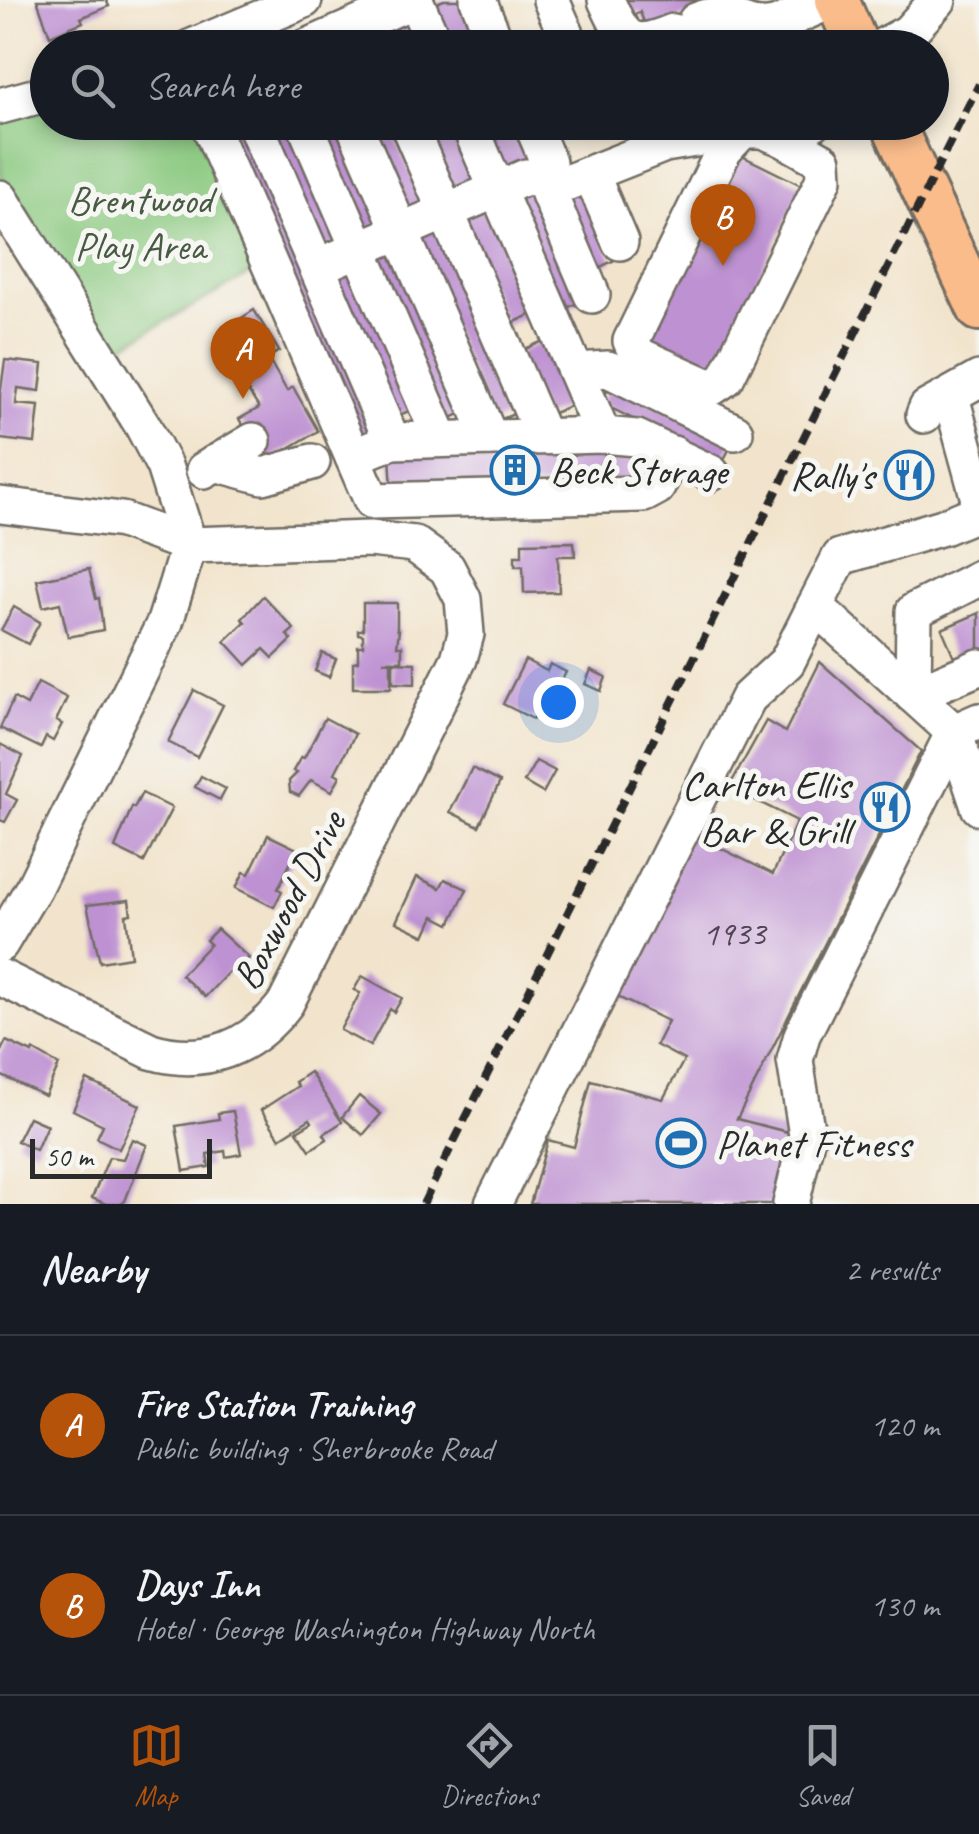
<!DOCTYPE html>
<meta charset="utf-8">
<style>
:root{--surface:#171b24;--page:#20242c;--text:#f1f3f6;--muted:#9ea1a6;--line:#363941;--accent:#b45309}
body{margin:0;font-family:Caveat,sans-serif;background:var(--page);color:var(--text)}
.scale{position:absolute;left:30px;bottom:25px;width:182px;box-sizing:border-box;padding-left:10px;border:5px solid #2b2b2b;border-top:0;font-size:28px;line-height:35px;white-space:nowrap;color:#2b2b2b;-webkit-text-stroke:8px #f6f6f2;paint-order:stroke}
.you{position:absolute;left:558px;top:702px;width:35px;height:35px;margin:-25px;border:8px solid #fff;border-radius:50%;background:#1a73e8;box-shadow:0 0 0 15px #1a73e833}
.badge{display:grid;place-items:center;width:65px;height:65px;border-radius:50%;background:var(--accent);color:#fff;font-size:32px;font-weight:700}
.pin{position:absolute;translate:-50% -82px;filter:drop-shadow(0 2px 5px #0008)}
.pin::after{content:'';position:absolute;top:52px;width:35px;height:30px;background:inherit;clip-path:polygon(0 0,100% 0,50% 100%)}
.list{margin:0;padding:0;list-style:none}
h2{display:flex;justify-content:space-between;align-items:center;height:130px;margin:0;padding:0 40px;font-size:42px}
h2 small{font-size:32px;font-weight:400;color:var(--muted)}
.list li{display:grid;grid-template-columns:65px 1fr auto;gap:30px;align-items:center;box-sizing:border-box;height:180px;padding:0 40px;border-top:2px solid var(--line)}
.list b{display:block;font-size:38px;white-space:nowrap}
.list p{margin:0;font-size:32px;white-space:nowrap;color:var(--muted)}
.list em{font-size:32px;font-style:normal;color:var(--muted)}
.icon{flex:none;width:55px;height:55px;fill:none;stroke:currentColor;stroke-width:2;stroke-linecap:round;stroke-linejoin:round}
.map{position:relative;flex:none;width:979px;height:1204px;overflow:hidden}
.search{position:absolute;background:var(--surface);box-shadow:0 5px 15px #0003;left:30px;right:30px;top:30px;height:110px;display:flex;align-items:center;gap:25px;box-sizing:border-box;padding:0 35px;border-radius:55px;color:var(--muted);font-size:38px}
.sheet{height:490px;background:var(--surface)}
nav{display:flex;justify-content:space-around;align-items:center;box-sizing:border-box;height:140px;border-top:2px solid var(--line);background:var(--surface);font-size:28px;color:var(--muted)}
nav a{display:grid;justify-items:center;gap:5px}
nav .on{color:var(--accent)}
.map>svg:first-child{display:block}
.green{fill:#8bc980;stroke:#5b7a56;stroke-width:2.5}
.building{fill:#be91d2}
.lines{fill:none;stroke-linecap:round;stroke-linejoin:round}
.minor-casing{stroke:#716c63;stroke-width:40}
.major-casing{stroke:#716c63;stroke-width:48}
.minor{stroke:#fff;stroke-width:35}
.major{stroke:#fabc8b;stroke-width:42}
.rail{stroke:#2b2b2b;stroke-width:8;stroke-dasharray:15 8;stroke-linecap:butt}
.labels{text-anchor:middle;stroke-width:10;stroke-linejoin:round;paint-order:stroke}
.number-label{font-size:35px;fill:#504455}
.park-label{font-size:40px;fill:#485a44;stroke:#f6f6f2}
.poi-label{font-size:40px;fill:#2b2b2b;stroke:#f6f6f2;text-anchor:start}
.street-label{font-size:40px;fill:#2b2b2b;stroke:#f6f6f2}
</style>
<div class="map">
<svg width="979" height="1204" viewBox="0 0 979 1204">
<rect width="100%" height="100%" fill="#f6f6f2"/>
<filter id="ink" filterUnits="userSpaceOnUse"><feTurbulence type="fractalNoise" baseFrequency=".01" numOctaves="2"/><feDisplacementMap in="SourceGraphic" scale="20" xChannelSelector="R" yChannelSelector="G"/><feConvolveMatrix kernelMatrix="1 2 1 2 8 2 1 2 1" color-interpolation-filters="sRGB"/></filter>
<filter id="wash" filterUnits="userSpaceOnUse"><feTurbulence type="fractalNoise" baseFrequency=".0048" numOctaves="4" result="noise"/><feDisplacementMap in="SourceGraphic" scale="40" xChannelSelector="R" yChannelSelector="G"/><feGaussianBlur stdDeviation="2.25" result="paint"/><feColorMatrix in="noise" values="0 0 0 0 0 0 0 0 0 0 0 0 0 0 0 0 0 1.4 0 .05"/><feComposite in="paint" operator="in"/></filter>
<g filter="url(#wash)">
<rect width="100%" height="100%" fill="#f2e4cc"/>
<polygon class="green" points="47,106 48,122 198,123 261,268 113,351 0,174 0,120"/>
<g id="blocks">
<g class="building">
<polygon points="37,0 106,0 109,6 81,18 83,22 50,36"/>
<polygon points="444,0 464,0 484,48 447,48 429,6"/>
<polygon points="620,0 706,0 709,6 648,32 640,12 627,18"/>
<polygon points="408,14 423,48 385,48 376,27"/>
<polygon points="216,122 241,122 376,439 355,447"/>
<polygon points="265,122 290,122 341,241 320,250"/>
<polygon points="315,122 340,122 383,223 362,232"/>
<polygon points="363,122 389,122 425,206 403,215"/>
<polygon points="417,122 455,122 480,180 448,193"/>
<polygon points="479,122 517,122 532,158 500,172"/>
<polygon points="608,122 632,122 635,129 614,137"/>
<polygon points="738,154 803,186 708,379 643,347"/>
<polygon points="532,186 582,301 560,311 511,195"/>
<polygon points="581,187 613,261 592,271 560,196"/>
<polygon points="491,204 537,312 506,326 458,217"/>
<polygon points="435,228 514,414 492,423 413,237"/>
<polygon points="393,245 464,412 443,422 371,255"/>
<polygon points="351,263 414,409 392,418 329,273"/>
<polygon points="254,310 279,351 268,358 287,391 293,387 318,431 265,462 239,419 259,408 219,345 225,342 223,338 244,325 240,319"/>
<polygon points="548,339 577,403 544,417 516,353"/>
<polygon points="5,360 43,364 40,391 18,388 16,404 39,406 35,443 0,439 0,396"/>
<polygon points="611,382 733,442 722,463 601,403"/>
<polygon points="638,449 639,484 392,491 390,455"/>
<polygon points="574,542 575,556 558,556 559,592 524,593 523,566 515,566 515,556 522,556 522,543"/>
<polygon points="89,569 96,599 99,598 103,630 68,637 60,603 43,607 37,580"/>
<polygon points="263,596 294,629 287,635 292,640 273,658 264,649 247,665 225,641 245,622 242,619"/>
<polygon points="363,603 397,603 397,630 399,630 397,646 402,646 402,661 383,661 391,662 391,688 353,688 353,662 358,661 358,646 363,646 363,635 358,634 358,630 363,630"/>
<polygon points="14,607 40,622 28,644 1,630"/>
<polygon points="979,613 979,655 957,664 942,629"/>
<polygon points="322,653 336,659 329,677 315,671"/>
<polygon points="525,660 547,671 550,664 566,672 556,692 549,688 546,693 549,694 533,719 503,704"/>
<polygon points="393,662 415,663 415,684 393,683"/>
<polygon points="820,662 921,751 737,1119 791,1133 772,1204 530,1204 548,1140 574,1147 591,1080 663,1099 684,1060 656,1045 668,1021 609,993 690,833 773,874 797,821 729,787 766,721 785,732"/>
<polygon points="591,670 606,677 601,691 585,684"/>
<polygon points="38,683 67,698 56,721 62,724 53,741 46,737 41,748 0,728 14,698 27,705"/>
<polygon points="194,690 223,705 197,757 168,742"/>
<polygon points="325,718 355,734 335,773 340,776 332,791 311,780 299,796 290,792 289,781 297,773 293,771 301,757 304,758"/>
<polygon points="0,744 23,756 6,794 17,800 5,822 0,820"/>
<polygon points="536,761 555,771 543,793 524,782"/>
<polygon points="472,768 500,782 479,826 450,812"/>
<polygon points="201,776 226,789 220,800 195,787"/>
<polygon points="142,793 172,808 144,862 115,848 132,807 134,808"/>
<polygon points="268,835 297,849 278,889 282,891 274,907 236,888 244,872 249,874"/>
<polygon points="417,877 440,888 445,879 467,889 450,924 434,916 425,936 396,922"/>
<polygon points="129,900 131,914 126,915 131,957 100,962 87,905"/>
<polygon points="217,929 249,958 239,969 235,965 205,997 181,975 210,944 206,940"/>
<polygon points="362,976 402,998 394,1012 390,1009 370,1046 340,1030 360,993 354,990"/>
<polygon points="6,1041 32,1053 33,1050 59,1065 45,1096 0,1075 0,1053"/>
<polygon points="310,1072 342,1122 324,1134 327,1139 310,1150 297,1131 312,1122 310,1119 280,1138 261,1110 298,1086 295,1082"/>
<polygon points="87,1080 140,1105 119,1149 97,1138 103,1125 73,1110"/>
<polygon points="359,1096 381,1114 363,1135 342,1117"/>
<polygon points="233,1111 241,1154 226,1157 225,1151 207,1154 209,1167 184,1171 176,1126 219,1119 218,1113"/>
<polygon points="29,1117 47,1125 36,1150 17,1141"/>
<polygon points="132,1139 147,1145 125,1201 121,1204 106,1204 92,1198 109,1157 123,1159"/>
</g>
</g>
</g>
<g filter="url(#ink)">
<use href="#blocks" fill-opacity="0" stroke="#716c63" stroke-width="2.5"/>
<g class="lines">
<g class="minor-casing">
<g id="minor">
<polyline points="415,0 436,48"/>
<polyline points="478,0 498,48"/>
<polyline points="551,0 572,48"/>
<path d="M606,0C624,40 630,50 673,32"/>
<path d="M696,21C730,6 744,32 774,25"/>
<polyline points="190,48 304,0"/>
<polyline points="305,48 414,0"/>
<polyline points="724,48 832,0"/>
<polyline points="880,48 908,33 938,0"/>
<polyline points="0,106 48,93"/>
<polyline points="208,122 372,501 644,494 657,487 673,454"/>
<polyline points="254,122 392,441"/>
<polyline points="304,122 441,439"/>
<polyline points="353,122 490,438"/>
<polyline points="407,122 543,436"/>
<polyline points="468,122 603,435"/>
<polyline points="531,122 548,162 549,194 592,295"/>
<polyline points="739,134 724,150 631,341 635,350 642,357 711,388 726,378 824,179 823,161 782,138"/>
<polyline points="591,174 620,242"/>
<polyline points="0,198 143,426 164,466 189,545 165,622 34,887 0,944"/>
<polyline points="317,267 526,177 569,182 665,144 750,130 762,130 782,138 814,122"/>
<polyline points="576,371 608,369 735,432"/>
<polyline points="951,397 979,499"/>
<polyline points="924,415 927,408 979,379"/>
<polyline points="353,457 392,441 603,435 637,438 711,473"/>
<polyline points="215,463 263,476 312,462"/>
<polyline points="204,470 253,441"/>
<path d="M0,505L122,520L189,545L370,539L414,544L447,568L463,599L466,634L459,659L286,1003C252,1048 205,1067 151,1051L0,977"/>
<polyline points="979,578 914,611 913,695 979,667"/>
<polyline points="815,606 840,557 943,527 979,512"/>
<polyline points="493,1204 748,698 787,662 815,606 954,732 979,807"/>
<polyline points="791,1204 807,1135 795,1060 802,1035 954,732 979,721"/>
</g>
</g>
<g class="major-casing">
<g id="major">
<polyline points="837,0 858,48"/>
<polyline points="892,122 979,309"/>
</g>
</g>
<use href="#minor" class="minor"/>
<use href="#major" class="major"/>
<polyline class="rail" points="423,1204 979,84"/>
</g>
</g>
<defs>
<g id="building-ring" transform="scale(2.5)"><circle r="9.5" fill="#f6f6f2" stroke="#1f6fb2" stroke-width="1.5"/><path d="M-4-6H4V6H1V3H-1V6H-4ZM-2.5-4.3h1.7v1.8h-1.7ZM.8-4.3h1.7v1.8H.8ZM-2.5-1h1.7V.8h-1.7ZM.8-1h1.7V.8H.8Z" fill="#1f6fb2"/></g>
<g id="restaurant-ring" transform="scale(2.5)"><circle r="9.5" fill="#f6f6f2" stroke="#1f6fb2" stroke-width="1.5"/><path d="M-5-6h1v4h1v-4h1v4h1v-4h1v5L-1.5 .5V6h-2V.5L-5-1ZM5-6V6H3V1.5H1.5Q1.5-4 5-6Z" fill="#1f6fb2"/></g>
<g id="stadium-ring" transform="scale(2.5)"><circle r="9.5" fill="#f6f6f2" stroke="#1f6fb2" stroke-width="1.5"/><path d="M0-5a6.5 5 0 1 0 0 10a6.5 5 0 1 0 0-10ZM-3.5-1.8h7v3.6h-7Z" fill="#1f6fb2"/></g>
</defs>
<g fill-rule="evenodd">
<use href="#building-ring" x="515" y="470"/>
<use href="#restaurant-ring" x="909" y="475"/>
<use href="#restaurant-ring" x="885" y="807"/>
<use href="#stadium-ring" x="681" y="1143"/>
</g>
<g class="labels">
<g class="number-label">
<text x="734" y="945">1933</text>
</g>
<g class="park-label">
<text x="140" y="213">Brentwood<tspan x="140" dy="46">Play Area</tspan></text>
</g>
<g class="poi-label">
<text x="550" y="484">Beck Storage</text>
<text x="874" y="489" text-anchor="end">Rally's</text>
<text x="850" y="798" text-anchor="end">Carlton Ellis<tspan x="850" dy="46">Bar &amp; Grill</tspan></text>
<text x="716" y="1157">Planet Fitness</text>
</g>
<g class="street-label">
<text transform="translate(288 900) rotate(-62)" y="14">Boxwood Drive</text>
</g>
</g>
</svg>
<div class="scale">50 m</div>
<div class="you"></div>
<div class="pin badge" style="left:243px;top:399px">A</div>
<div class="pin badge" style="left:723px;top:266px">B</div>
<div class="search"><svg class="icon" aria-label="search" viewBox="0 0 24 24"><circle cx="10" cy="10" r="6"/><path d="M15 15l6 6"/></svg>Search here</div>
</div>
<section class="sheet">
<h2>Nearby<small>2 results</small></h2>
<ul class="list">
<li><span class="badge">A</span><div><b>Fire Station Training</b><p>Public building · Sherbrooke Road</p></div><em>120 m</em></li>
<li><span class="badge">B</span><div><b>Days Inn</b><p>Hotel · George Washington Highway North</p></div><em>130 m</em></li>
</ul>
</section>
<nav>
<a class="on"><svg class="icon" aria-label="map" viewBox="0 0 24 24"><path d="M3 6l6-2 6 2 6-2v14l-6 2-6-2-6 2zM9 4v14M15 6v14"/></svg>Map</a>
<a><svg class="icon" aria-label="directions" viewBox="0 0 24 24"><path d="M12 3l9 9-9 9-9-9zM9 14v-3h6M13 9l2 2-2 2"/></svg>Directions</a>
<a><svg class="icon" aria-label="saved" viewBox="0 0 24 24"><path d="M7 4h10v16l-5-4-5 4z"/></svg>Saved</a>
</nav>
